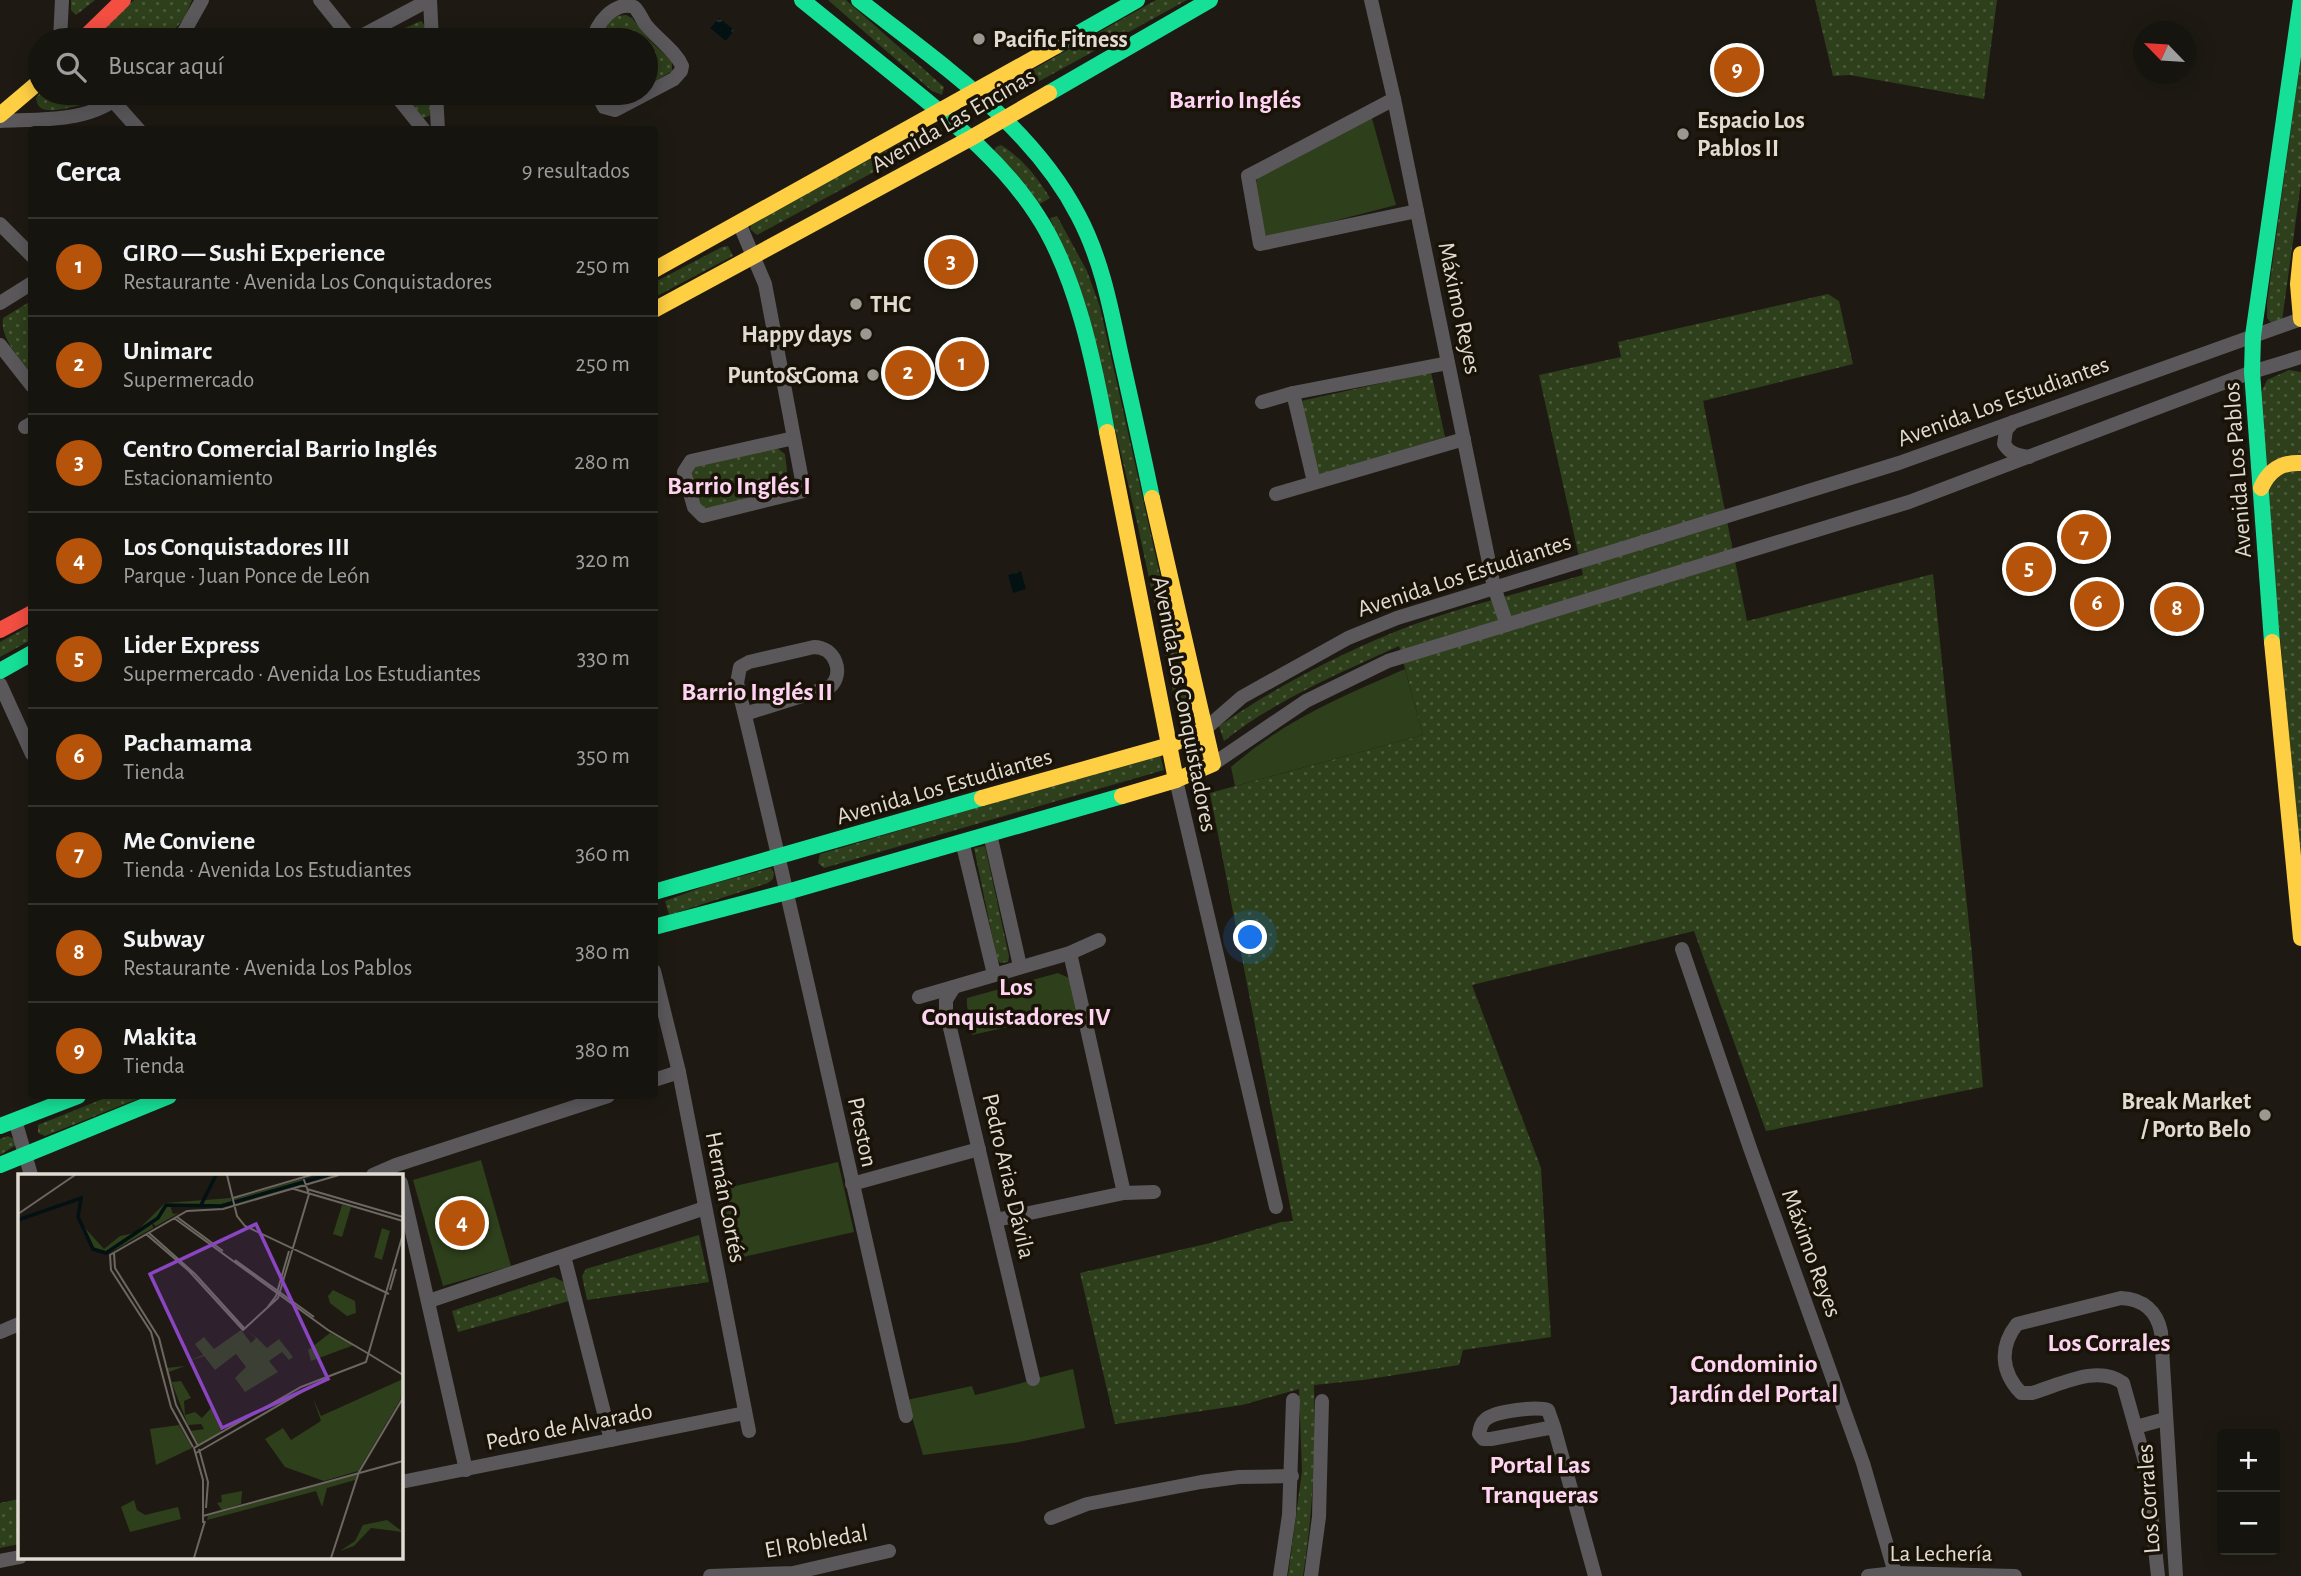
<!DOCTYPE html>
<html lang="es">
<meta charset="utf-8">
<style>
:root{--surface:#16140e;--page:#1f1d17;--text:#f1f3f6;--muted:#9e9e9e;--line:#35332e;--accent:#b45309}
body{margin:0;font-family:"Alegreya Sans",sans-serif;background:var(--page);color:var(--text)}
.controls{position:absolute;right:21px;bottom:21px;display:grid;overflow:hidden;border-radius:7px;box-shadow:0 4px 18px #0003}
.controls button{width:63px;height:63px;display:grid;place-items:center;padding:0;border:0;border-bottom:2px solid var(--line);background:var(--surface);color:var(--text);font:35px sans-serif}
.compass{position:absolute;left:2133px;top:21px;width:63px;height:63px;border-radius:50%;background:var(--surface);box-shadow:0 4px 18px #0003;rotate:295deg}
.you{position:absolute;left:1251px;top:938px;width:24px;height:24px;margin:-18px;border:5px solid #fff;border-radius:50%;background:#1a73e8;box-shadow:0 0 0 10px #1a73e833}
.badge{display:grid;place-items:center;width:46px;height:46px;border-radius:50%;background:var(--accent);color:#fff;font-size:23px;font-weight:700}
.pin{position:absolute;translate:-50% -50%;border:4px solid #fff;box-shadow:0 2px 7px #0006}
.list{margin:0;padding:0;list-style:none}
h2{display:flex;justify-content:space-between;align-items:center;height:91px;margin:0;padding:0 28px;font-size:30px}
h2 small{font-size:23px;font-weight:400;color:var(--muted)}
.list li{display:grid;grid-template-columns:46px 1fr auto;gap:21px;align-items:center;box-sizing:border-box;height:98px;padding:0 28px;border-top:2px solid var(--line)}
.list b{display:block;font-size:26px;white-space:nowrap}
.list p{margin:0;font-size:23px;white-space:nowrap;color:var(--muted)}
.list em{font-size:23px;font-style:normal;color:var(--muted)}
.icon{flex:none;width:38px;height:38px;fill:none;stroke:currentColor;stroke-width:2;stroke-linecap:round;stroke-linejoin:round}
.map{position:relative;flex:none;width:2301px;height:1576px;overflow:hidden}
.search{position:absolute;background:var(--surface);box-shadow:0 4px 18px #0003;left:28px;top:28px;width:630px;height:77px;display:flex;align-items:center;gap:18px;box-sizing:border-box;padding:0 24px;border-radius:38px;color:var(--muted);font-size:26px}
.panel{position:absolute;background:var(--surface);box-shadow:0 4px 18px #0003;left:28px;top:126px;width:630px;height:973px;border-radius:7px}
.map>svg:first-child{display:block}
.grass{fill:url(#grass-dots)}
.park{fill:#2e3f1b}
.water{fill:url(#water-ripples)}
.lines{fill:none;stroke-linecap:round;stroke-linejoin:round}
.street{stroke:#5a585a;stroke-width:14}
.fast{stroke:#16e098;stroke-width:16}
.slow{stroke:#ffcf43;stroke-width:16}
.jam{stroke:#f24e42;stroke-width:16}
.poi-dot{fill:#9c9790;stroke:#191207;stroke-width:2.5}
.labels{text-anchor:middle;stroke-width:7;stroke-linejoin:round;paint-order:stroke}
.poi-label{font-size:24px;font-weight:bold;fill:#e0dbd3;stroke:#191207;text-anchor:start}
.street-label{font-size:24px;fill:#e0dbd3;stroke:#191207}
.neighbourhood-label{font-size:26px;font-weight:bold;fill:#fed4f2;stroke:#191207}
.inset-river{fill:none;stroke:#031112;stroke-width:3.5}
.inset-road{fill:none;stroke:#6c6760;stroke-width:2}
.view{fill:#8a46c2;fill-opacity:0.15;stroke:#8a46c2;stroke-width:3.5}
.inset-edge{fill:none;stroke:#e0dbd3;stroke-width:3.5}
</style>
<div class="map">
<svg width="2301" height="1576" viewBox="0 0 2301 1576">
<defs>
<pattern id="grass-dots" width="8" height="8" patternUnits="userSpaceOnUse" patternTransform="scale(1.75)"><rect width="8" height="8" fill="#2e3f1b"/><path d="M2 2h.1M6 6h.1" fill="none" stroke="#4c5a3b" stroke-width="1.8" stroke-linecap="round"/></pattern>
<pattern id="water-ripples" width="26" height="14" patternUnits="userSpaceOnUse" patternTransform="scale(1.75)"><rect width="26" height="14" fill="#031112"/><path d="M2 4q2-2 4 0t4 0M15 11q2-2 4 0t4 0" fill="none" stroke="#273334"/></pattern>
</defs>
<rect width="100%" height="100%" fill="#1e1a13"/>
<g class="grass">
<polygon points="71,0 95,0 76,15 71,10"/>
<polygon points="134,0 192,0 184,19 165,40 92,40"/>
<polygon points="828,0 846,0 944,87 942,95 932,91"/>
<polygon points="1156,0 1187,0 1007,99 1001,95 1000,88"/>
<polygon points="1815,0 1997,0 1984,99 1850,75 1833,76"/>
<polygon points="617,16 626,15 632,18 649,40 672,61 672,71 646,86 646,40 604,40 605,25"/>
<polygon points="421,21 426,27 428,40 377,40"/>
<polygon points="2301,55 2301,183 2282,321 2272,324 2267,318 2267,303"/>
<path d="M40,93H112C100,100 53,116 41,108C37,105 37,102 36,98Z"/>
<polygon points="401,93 431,93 432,111 429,116 423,118"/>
<polygon points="936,124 942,131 942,135 935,139 757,235 750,229 752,222"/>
<path d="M1001,145C1023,159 1036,176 1050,198L1038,205L993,152L996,147Z"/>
<polygon points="1057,216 1087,271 1100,307 1192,718 1180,724 1137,522 1088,314 1050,218"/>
<polygon points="728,246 733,256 655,297 655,282 722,247"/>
<path d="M1828,294L1839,301L1853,364L1703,401L1747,621L1933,574L1972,954L1983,1087L1766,1131L1694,931L1472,985L1541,1168L1551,1337L1463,1350L1459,1365L1363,1380L1314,1385C1316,1450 1313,1512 1303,1576H1288L1302,1471L1299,1389L1242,1405L1115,1424L1080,1273L1210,1243L1281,1222L1293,1221L1210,793L1423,735L1399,646C1339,673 1276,700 1224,741L1219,726C1280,684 1348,649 1418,623C1472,604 1528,591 1583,575L1539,375L1621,357L1618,342Z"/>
<path d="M31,301V373C19,357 0,339 3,318Z"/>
<polygon points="2289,370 2301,372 2301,863 2258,399 2267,380"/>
<polygon points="1431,372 1445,437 1319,475 1301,401"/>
<polygon points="777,448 785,454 789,489 704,509 699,504 690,472 694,466"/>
<polygon points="31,625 31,640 0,657 0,642"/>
<polygon points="1160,754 1164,770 824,868 818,863 820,854"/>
<polygon points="985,846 1009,956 1008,962 1000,963 997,959 974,848"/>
<polygon points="771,868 774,874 773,879 768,883 669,915 665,901 708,885"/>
<polygon points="110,1096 145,1096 45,1136 38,1133 38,1125"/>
<polygon points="8,1136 14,1139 16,1145 0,1155 0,1139"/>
<polygon points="699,1235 709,1282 587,1300 582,1276 586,1269"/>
<polygon points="554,1277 564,1282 569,1301 458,1332 452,1311"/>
<polygon points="19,1499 19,1544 0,1548 0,1503"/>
</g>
<g class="park">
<polygon points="1371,115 1396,205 1272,237 1264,235 1255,185 1257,179"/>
<path d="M1405,669L1423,735L1235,786L1231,767C1285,720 1340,697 1405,669Z"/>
<polygon points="1058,973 1069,978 1076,1012 972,1035 967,1006 967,998"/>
<polygon points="481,1160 511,1266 443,1286 413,1180"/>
<polygon points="838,1162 854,1232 734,1259 718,1190"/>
<path d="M1073,1369L1085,1428L1019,1442L923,1455L907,1400L972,1386L975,1395C1008,1388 1040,1377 1073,1369Z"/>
</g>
<g class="water">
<polygon points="719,18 734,30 726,41 710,28"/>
<polygon points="1021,571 1026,589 1013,593 1008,575"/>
</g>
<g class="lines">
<g class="street">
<polyline points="320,0 352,40"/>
<polyline points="430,0 432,40"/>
<polyline points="1371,0 1394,99 1494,587 1507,625"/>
<polyline points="60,40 62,0"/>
<polyline points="175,40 184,32 202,0"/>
<polyline points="354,40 429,0"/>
<path d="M594,40C594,25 615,0 634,7C639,11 642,20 646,25C657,39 675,50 682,66L681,71L674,79L615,110L604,107L597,93"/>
<polyline points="394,93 424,130"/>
<polyline points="436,93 438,130"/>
<polyline points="1394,99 1248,176 1260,244 1417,211"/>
<polyline points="114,102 139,130"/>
<path d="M0,121C40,119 92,123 123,93"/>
<polyline points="739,223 765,284 804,491 703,516 694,507 684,472 691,461 794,438"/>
<polyline points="0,224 32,256"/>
<polyline points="0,303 32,283"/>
<polyline points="0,345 32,386"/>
<polyline points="1293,393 1314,482"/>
<polyline points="1262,402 1293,393 1448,363"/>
<path d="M2013,422L2006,430L2004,444C2010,454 2017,455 2029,457"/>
<polyline points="25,427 32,423"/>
<polyline points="1276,494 1464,439"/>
<polyline points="0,684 32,754"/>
<path d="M745,714L830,687C845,673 835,647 814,647L749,662L740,667L737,683C797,927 849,1172 906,1416"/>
<polyline points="1204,730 1242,697 1348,638 1397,618 1899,463 2301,319"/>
<polyline points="1213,764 1306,701 1388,661 1909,502 2252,372 2301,357"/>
<polyline points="1176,780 1276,1207"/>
<polyline points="990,834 1020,966"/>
<polyline points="962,841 994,974"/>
<polyline points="1682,949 1750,1148 1863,1463 1895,1573"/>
<polyline points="1070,953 1124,1193"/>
<polyline points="654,971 679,1072 749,1431"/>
<polyline points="954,987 946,1000 946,1011 1033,1379"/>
<polyline points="919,997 1070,953 1099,940"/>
<polyline points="654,1080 679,1072"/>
<polyline points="15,1120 31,1175"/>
<polyline points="373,1175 396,1165 608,1096"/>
<polyline points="401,1183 466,1470"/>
<polyline points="852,1184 979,1149"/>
<polyline points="996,1220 1124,1193 1154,1192"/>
<polyline points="564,1256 611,1440"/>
<polyline points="429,1301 705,1208"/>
<polyline points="0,1332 19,1324"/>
<path d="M1554,1427L1491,1439H1483L1479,1434C1480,1428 1481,1423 1486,1419C1496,1411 1537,1406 1548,1410L1554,1427L1595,1576"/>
<polyline points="2136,1427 2165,1419"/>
<polyline points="401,1482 745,1413"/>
<polyline points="1051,1518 1087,1504 1201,1482 1239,1477 1292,1476"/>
<polyline points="0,1561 20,1557"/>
<polyline points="710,1576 793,1573 889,1551"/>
<polyline points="1280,1576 1289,1515 1293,1400"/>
<polyline points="1311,1576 1319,1517 1322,1401"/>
<polyline points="1868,1576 1895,1573 2015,1576"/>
<path d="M2158,1576L2146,1465L2123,1383C2097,1364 2060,1385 2032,1393H2021C2001,1372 1999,1347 2017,1324L2121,1298C2143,1299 2157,1311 2161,1332L2176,1576"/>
</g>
<g class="fast">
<path d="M802,0C837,28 871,56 906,84C954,123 1003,162 1037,215C1076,274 1094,363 1107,432"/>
<path d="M859,0C937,62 1031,124 1078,215C1101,258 1110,305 1120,352C1131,401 1142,450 1152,498"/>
<polyline points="1056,46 1137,0"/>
<polyline points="1049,93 1210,0"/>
<polyline points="2272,642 2252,372 2253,336 2301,0"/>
<polyline points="0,671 32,653"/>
<polyline points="654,892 982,798"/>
<polyline points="654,927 787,892 1122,796"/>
<polyline points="0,1126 78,1096"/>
<polyline points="0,1165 169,1096"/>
</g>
<g class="slow">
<polyline points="0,115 40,81"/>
<polyline points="2301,254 2298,284 2301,319"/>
<polyline points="654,270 1056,46"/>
<polyline points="654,310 971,138 1049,93"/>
<polyline points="1107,432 1176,780"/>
<path d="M2261,488C2269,470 2281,462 2301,463"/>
<polyline points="2272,642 2301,938"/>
<polyline points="1122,796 1176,780 1213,764 1152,498"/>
<polyline points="982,798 1170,745 1204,730"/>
</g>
<g class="jam">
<polyline points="82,40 123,0"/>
<polyline points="0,630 32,613"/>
</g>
</g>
<g class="poi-dot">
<circle cx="979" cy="39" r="7"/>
<circle cx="1683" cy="134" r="7"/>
<circle cx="856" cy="304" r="7"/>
<circle cx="866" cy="334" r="7"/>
<circle cx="873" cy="375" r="7"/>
<circle cx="2265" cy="1115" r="7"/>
</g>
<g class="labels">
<g class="poi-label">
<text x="993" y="47">Pacific Fitness</text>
<text x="1697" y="128">Espacio Los<tspan x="1697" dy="28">Pablos II</tspan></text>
<text x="870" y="312">THC</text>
<text x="852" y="342" text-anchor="end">Happy days</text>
<text x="859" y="383" text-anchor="end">Punto&amp;Goma</text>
<text x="2251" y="1109" text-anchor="end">Break Market<tspan x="2251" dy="28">/ Porto Belo</tspan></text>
</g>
<g class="street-label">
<text transform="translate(953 120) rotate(-30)" y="8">Avenida Las Encinas</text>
<text transform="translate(1460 308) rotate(78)" y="8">Máximo Reyes</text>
<text transform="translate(2003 401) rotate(-20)" y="8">Avenida Los Estudiantes</text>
<text transform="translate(2237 470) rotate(-94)" y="8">Avenida Los Pablos</text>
<text transform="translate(1464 575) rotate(-18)" y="8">Avenida Los Estudiantes</text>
<text transform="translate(1185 704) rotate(79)" y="8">Avenida Los Conquistadores</text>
<text transform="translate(944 786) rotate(-16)" y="8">Avenida Los Estudiantes</text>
<text transform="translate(863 1132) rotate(78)" y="8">Preston</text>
<text transform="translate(1009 1176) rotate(77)" y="8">Pedro Arias Dávila</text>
<text transform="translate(726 1197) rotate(79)" y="8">Hernán Cortés</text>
<text transform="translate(1812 1253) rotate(70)" y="8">Máximo Reyes</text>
<text transform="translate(569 1426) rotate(-11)" y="8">Pedro de Alvarado</text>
<text transform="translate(2148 1499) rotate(-94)" y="8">Los Corrales</text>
<text transform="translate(816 1541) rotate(-10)" y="8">El Robledal</text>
<text x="1941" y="1561">La Lechería</text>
</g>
<g class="neighbourhood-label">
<text x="1235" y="108">Barrio Inglés</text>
<text x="739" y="494">Barrio Inglés I</text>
<text x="757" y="700">Barrio Inglés II</text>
<text x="1016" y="995">Los<tspan x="1016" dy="30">Conquistadores IV</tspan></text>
<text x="2109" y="1351">Los Corrales</text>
<text x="1754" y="1372">Condominio<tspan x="1754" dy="30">Jardín del Portal</tspan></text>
<text x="1540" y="1473">Portal Las<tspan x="1540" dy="30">Tranqueras</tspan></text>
</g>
</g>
<g transform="translate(18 1174)">
<rect width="385" height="385" fill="#1e1a13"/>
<path d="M284,5L286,10L218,30L216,25ZM213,24L214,30L199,33L152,32L155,40L161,39L138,52L134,49L135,54L91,79L76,76L64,56L66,53L86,75L102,62L117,59L147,29ZM227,155L239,164L249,174L261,165L275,183L271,186L264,178L251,187L260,198L227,218L217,204L228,193L218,180L197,196L186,182L168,188L185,181L177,170L186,163L196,175L223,156L233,169L238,164ZM312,159L336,171L293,187L290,176ZM167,192L151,198L154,208L163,207L173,224L166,227L167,241L177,238L184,244L193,234L204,258L181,271L173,257L186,255L183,250L170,251L148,194ZM385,205V221L340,297L306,307L267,293L247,265L265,254L273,266L303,247L295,224L303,242ZM161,251L174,274L138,291L132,255ZM224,317L223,330L204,336L199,329L204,328L203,321ZM116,326L119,336L127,341L160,333L163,345L112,358L103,333ZM369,346L385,358L353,354L336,372L322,377L337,367L345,351Z" fill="#2e3f1b"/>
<path d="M324,31L333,33L324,63L315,60ZM364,54L372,57L364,86L356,83ZM315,116L337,127L338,139L329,142L312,129L310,122ZM339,300L337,306L309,314L304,333L298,317L189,346L190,342Z" fill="#2e3f1b"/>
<path class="inset-river" d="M183,31L198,1M0,46L63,24L60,43L75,75L88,79L140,44L148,31L203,32L310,1"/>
<path class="inset-road" d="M209,1L219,42L227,52L371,120M276,15L385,47M289,15L385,43M215,24L293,1M0,40L57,1M159,43L205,77M156,44L310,156L351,180M131,59L177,100L226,154M128,60L171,97L225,156L260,124L291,20L285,3M96,79L97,94L141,164L158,231L180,272M217,86L296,143M372,116L378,95M249,134L258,122L271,77M351,180L385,201M175,273L153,233L133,158L93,96L92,81L169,37L205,35L321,1M181,275L190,308L188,334M178,279L294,212M185,342L385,287M185,349V306L176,274L283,213L348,188L385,60M176,384L187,347M313,384L341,298L385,224"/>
<path class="view" d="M238,50L310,205L204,254L132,100Z"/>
<rect width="385" height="385" class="inset-edge"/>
</g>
</svg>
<div class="controls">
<button>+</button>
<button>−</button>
</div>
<svg class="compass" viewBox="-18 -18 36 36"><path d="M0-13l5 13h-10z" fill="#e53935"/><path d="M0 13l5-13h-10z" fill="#9e9e9e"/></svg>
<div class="you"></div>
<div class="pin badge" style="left:962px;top:364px">1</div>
<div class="pin badge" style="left:908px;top:373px">2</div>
<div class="pin badge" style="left:951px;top:262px">3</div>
<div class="pin badge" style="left:462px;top:1223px">4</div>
<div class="pin badge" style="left:2029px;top:569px">5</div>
<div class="pin badge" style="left:2097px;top:604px">6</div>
<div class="pin badge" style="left:2084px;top:537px">7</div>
<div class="pin badge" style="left:2177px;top:609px">8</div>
<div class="pin badge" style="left:1737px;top:70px">9</div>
<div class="search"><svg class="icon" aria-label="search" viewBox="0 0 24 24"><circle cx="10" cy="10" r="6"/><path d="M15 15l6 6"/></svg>Buscar aquí</div>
<section class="panel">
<h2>Cerca<small>9 resultados</small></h2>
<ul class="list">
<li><span class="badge">1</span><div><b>GIRO — Sushi Experience</b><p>Restaurante · Avenida Los Conquistadores</p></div><em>250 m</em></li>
<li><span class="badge">2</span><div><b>Unimarc</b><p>Supermercado</p></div><em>250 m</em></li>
<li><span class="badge">3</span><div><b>Centro Comercial Barrio Inglés</b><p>Estacionamiento</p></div><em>280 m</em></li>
<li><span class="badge">4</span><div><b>Los Conquistadores III</b><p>Parque · Juan Ponce de León</p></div><em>320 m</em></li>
<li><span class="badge">5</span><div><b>Lider Express</b><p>Supermercado · Avenida Los Estudiantes</p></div><em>330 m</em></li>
<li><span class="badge">6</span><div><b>Pachamama</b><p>Tienda</p></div><em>350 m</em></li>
<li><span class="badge">7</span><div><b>Me Conviene</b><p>Tienda · Avenida Los Estudiantes</p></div><em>360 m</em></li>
<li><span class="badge">8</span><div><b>Subway</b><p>Restaurante · Avenida Los Pablos</p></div><em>380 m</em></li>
<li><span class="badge">9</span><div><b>Makita</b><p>Tienda</p></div><em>380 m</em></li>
</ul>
</section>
</div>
